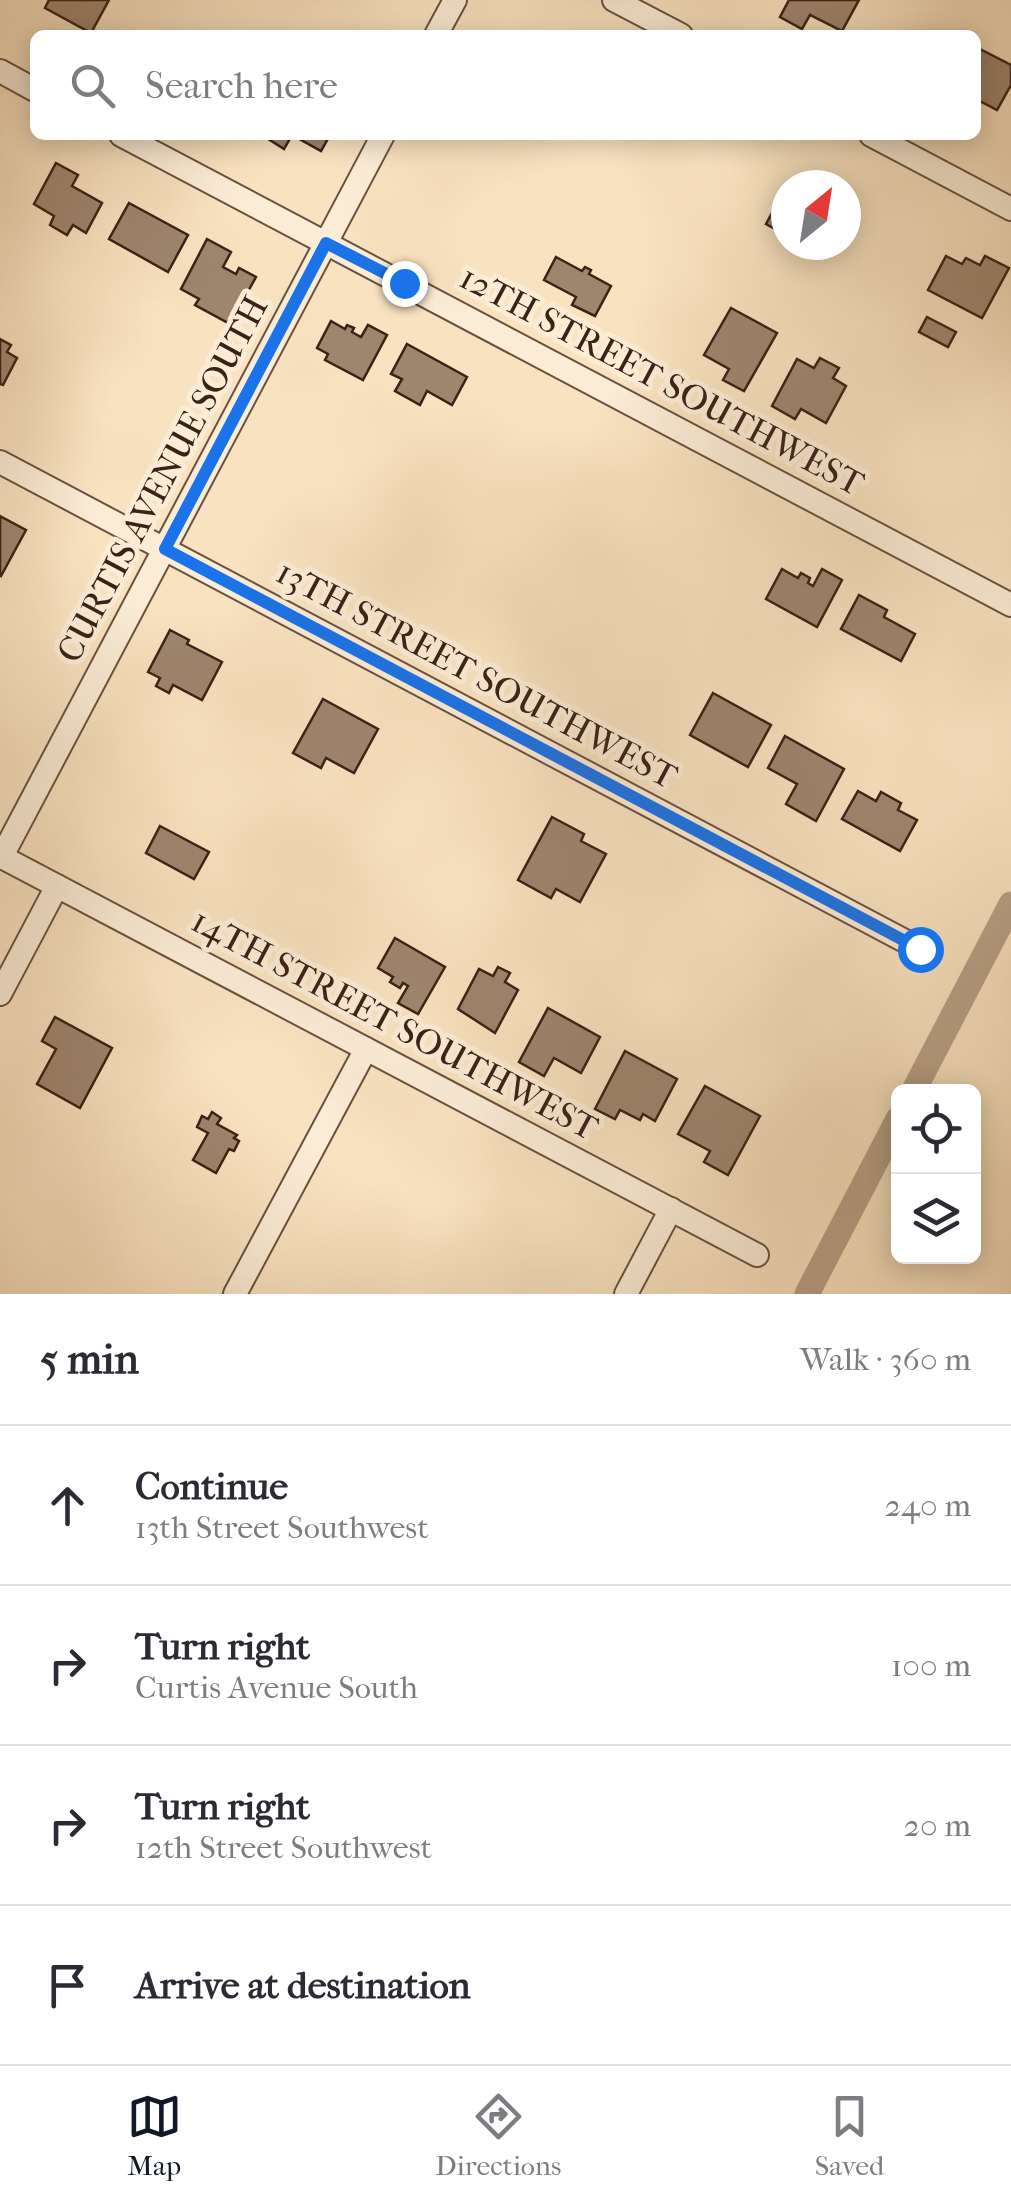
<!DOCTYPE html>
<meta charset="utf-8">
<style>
:root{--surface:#fff;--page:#f7f7f7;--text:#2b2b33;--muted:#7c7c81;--line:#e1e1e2;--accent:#111827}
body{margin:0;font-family:"IM FELL French Canon",serif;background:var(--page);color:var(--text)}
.controls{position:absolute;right:30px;bottom:30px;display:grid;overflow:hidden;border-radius:15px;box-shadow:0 5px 25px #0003}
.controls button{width:90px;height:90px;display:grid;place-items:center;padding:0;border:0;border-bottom:2px solid var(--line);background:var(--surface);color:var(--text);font:50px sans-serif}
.compass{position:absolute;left:771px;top:170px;width:90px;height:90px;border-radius:50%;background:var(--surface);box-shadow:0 5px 25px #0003;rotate:30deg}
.stop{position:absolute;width:30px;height:30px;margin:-22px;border:8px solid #1a73e8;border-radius:50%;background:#fff}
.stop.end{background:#1a73e8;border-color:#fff;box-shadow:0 2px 10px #0008}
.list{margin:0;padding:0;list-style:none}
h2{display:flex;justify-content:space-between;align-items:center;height:130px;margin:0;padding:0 40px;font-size:42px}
h2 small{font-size:32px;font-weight:400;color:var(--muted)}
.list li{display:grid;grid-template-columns:65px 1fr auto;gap:30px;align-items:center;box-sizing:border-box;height:160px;padding:0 40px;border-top:2px solid var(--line)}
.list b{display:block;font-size:38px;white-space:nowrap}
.list p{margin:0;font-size:32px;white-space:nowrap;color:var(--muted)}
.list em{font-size:32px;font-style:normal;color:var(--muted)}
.icon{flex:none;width:55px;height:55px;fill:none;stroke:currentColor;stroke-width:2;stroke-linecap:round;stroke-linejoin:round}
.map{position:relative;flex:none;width:1011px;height:1294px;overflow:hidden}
.search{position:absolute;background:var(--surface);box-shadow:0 5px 25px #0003;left:30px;right:30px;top:30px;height:110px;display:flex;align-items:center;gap:25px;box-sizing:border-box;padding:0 35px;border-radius:15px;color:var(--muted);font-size:38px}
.sheet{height:770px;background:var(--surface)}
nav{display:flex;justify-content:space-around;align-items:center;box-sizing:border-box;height:140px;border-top:2px solid var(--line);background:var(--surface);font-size:28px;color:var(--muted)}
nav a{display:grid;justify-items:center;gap:5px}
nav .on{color:var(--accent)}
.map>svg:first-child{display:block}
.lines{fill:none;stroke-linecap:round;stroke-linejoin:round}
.canal{stroke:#b8a086;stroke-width:25}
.building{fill:#9e856e;stroke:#3b2116;stroke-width:2.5}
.minor-casing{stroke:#6a5140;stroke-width:26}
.minor{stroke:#fbecd6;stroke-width:22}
.route{stroke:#1a73e8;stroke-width:12}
.labels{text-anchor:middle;stroke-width:10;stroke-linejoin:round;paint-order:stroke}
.street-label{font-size:35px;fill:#3b2116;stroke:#fbecd6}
</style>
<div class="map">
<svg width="1011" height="1294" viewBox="0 0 1011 1294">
<rect width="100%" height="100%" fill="#f9e2c0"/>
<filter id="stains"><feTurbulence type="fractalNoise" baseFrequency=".002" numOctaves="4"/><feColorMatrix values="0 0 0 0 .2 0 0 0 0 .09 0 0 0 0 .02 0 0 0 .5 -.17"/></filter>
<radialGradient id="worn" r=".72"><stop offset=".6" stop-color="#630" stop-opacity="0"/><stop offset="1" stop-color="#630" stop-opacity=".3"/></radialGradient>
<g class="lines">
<g class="canal">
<polyline points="913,1092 1011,904"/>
<polyline points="807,1294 898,1119"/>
</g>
</g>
<g class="building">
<polygon points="49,0 109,0 91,33 45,8"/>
<polygon points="789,0 859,0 842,31 810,15 802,29 780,17"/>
<polygon points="976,47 1011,65 1011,85 997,110 976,99"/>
<polygon points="262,135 330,135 321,151 292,135 284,149"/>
<polygon points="56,163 78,175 72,186 102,203 86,233 73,225 67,235 50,225 54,216 34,204"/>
<polygon points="786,187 786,235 766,224"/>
<polygon points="129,203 188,235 168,272 109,239"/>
<polygon points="207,239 231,252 223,267 236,274 239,268 256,277 230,324 195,305 199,299 181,289"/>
<polygon points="946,256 962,264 966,258 980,265 985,256 1009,268 982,318 928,290"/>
<polygon points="556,257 582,271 585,267 591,270 589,274 611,286 595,316 572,305 576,297 544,280"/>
<polygon points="731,308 777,333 744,391 723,380 729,369 704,355"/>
<polygon points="927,317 956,332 948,347 919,332"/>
<polygon points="331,321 345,329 347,325 354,328 352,332 361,337 368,325 387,335 363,380 325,360 328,354 317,348"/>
<polygon points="0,339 11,345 7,352 17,358 3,385 0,384"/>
<polygon points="407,344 467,377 452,405 427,391 420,405 395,391 402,379 391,374"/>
<polygon points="820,358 839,368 833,378 846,386 826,423 801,409 795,419 772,406 797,359 814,368"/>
<polygon points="0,516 26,530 1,576 0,575"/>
<polygon points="782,569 798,578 801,573 810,578 808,583 813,586 822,569 842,580 817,627 766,599"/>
<polygon points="859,595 887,610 884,617 915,634 901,661 841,629"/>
<polygon points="170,630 189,640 187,644 222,662 202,700 173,685 169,693 156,686 160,678 148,672"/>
<polygon points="713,693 771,725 748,767 690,735"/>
<polygon points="323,699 378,729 354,773 326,758 321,768 293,753"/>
<polygon points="785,736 844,769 816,821 786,804 797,784 768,768"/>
<polygon points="858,791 876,801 881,792 901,803 898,810 917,820 900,851 842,819"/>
<polygon points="552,817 584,834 581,841 606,854 580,902 556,889 551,898 518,880"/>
<polygon points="160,826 209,852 194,879 146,853"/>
<polygon points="395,938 445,967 418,1014 398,1003 408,986 403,983 400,988 390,982 393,977 378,968"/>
<polygon points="498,967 510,973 505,982 518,990 495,1033 458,1009 479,969 493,976"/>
<polygon points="548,1008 600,1037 581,1073 554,1058 544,1076 519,1062"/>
<polygon points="55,1017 112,1048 80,1108 37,1084 56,1049 42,1041"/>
<polygon points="625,1051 677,1079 655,1121 643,1114 640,1120 620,1110 615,1119 595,1109"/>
<polygon points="705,1086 760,1116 728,1175 704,1162 710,1151 678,1134"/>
<polygon points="212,1112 221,1118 217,1124 237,1135 234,1138 239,1141 234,1151 229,1149 216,1173 193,1160 208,1133 197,1127 202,1116 208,1119"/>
</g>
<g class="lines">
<g class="minor-casing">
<g id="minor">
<polyline points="614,0 681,35"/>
<polyline points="436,35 455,0"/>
<polyline points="0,71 35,90"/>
<polyline points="121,135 1011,605"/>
<polyline points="871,135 1011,209"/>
<polyline points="0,462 920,949"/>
<polyline points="0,856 757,1255"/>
<polyline points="2,856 383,135"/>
<polyline points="0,994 57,886"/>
<polyline points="235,1294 366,1049"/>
<polyline points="626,1294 671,1209"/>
</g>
</g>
<use href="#minor" class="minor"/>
</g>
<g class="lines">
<polyline class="route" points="404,283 326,243 165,549 920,949"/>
</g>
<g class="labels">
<g class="street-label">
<text transform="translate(662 380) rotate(28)" y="12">12TH STREET SOUTHWEST</text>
<text transform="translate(162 479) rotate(-62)" y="12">CURTIS AVENUE SOUTH</text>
<text transform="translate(477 674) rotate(28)" y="12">13TH STREET SOUTHWEST</text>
<text transform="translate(395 1024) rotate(28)" y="12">14TH STREET SOUTHWEST</text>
</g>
</g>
<rect width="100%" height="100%" filter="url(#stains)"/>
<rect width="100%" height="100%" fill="url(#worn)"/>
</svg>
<div class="controls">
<button><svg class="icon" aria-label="locate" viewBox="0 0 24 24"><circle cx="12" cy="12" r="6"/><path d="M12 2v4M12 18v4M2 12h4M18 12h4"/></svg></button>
<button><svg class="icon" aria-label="layers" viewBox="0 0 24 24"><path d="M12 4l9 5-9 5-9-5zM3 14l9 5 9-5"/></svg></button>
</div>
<svg class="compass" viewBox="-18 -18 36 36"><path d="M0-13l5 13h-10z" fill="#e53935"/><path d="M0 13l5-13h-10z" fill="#7c7c81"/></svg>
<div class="stop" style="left:920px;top:949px"></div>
<div class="stop end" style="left:404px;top:283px"></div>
<div class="search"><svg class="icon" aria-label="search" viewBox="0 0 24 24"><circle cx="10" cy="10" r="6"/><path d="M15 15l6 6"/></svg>Search here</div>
</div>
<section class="sheet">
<h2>5 min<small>Walk · 360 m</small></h2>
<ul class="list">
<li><svg class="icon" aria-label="ahead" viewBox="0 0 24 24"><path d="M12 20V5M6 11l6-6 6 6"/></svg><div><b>Continue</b><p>13th Street Southwest</p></div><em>240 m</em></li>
<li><svg class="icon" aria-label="right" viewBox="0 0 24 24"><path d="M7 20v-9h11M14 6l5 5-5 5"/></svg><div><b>Turn right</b><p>Curtis Avenue South</p></div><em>100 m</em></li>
<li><svg class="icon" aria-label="right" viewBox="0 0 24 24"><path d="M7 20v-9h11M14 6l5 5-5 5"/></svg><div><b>Turn right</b><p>12th Street Southwest</p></div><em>20 m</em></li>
<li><svg class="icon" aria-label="arrive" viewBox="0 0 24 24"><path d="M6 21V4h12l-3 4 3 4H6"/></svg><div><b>Arrive at destination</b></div></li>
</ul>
</section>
<nav>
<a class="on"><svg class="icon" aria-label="map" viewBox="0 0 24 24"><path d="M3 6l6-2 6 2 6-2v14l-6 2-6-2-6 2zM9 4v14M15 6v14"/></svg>Map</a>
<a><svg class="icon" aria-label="directions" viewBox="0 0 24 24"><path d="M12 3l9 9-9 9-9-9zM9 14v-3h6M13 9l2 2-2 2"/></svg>Directions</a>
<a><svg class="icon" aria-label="saved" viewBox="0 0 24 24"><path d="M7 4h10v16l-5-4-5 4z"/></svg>Saved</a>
</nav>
